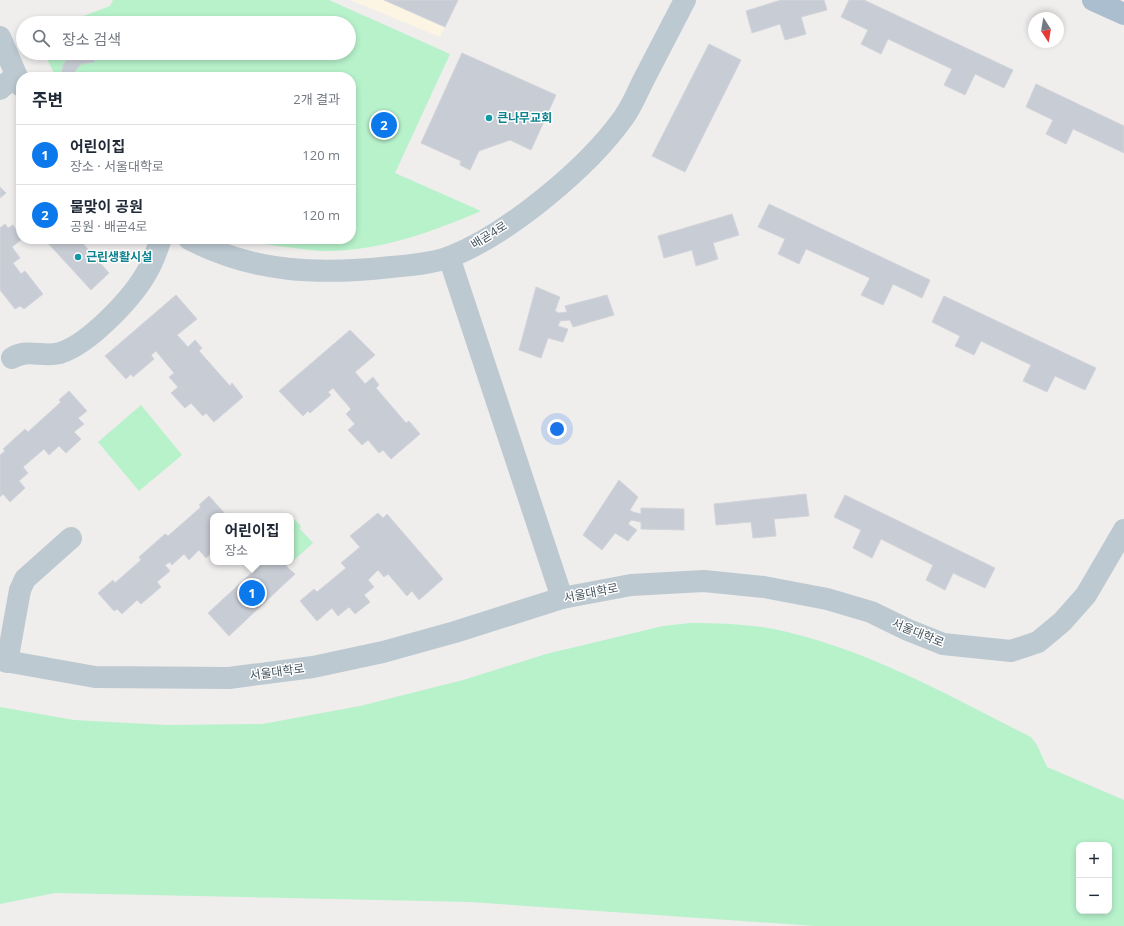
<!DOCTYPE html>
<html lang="ko">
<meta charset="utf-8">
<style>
:root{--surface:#fff;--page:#f6f6f7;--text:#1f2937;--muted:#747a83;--line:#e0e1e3;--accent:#0b78ec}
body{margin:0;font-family:"Open Sans","Noto Sans KR",sans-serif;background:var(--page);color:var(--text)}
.controls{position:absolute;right:12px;bottom:12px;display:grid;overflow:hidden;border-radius:8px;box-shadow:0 2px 6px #0003}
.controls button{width:36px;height:36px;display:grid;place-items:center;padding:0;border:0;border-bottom:1px solid var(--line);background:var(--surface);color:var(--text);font:20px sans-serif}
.compass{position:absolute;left:1028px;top:12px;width:36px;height:36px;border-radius:50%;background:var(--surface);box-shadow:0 2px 6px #0003;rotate:168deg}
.you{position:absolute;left:557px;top:429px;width:14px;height:14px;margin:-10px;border:3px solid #fff;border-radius:50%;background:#1a73e8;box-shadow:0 0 0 6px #1a73e833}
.badge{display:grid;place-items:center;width:26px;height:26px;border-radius:50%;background:var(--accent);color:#fff;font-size:13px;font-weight:700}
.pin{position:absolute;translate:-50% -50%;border:2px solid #fff;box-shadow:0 1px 4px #0006}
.popup{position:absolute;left:210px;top:513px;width:84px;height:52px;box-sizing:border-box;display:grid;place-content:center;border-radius:8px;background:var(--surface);filter:drop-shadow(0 1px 3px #0005);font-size:13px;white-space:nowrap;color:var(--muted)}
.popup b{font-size:15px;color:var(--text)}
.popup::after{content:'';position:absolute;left:50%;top:100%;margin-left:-8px;border:8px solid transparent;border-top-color:var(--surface)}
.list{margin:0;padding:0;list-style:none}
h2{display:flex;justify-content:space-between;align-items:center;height:52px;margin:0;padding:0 16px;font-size:17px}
h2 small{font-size:13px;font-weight:400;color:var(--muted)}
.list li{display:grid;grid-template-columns:26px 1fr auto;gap:12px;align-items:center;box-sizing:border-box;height:60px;padding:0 16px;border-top:1px solid var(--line)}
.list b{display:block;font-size:15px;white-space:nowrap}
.list p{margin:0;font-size:13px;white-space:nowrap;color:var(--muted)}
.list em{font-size:13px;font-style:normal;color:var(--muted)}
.icon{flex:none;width:22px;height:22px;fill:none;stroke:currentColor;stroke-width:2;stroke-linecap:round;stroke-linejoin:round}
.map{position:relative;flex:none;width:1124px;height:926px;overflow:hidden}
.search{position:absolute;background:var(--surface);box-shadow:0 2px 6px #0003;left:16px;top:16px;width:340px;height:44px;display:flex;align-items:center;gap:10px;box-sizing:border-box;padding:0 14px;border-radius:22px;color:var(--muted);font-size:15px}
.panel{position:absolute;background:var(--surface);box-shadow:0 2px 6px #0003;left:16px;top:72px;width:340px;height:172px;border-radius:16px}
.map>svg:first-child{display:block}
.commercial{fill:#fdf5e4}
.green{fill:#b7f2cb;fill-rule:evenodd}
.water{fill:#81e0f2}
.building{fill:#c8ccd4;stroke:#d1d4da}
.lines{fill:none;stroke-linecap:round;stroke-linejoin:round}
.minor{stroke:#bcc9d1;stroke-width:22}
.major{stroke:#aabecf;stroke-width:22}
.culture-dot{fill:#0f9aa8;stroke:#fff;stroke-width:1.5}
.labels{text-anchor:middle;stroke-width:3;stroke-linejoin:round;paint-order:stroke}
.culture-label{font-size:12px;font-weight:bold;fill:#0d838f;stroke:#fff;text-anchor:start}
.street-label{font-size:12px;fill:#44525c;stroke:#fff}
</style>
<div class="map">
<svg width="1124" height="926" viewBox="0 0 1124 926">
<rect width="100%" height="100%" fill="#f0eded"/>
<polygon class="commercial" points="350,0 458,0 440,37"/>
<g class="green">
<path d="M113,0H329L450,54L395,173L481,211C432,232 380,251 325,251C315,251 304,249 294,248C277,246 259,244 243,239H351V77H56L44,53H349V23H65L110,6Z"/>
<polygon points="141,405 182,455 139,491 98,442"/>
<polygon points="293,518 301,526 300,529 313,543 293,561 291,560 291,520"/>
<path d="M690,623C718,623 747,624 774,629C866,648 949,696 1031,737L1037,745L1047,767L1124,800V926H815L470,902L55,893L0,904V707L74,720L167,725L262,724L360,706L463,680L546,654L663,626ZM1079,845H1109V911H1079Z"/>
</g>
<path class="water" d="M146,53H168C162,62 152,62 146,53Z"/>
<g class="building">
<polygon points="384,0 458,0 445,27"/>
<polygon points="781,0 824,0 827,10 801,17 806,34 785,40 780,24 752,33 746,11"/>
<polygon points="849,0 864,0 1013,70 1004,88 975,74 965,95 944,85 952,69 888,39 881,54 861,44 868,30 841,17"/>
<polygon points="709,44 741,60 685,172 652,156"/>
<polygon points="95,53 94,62 81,64 75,71 75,77 61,77 63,65 69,57 77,53"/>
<polygon points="462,53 556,95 531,150 510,140 479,151 470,170 460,165 461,161 421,143"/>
<polygon points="1036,84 1124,126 1124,153 1073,129 1066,144 1046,134 1053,120 1026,107"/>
<polygon points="0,187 6,193 0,198"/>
<polygon points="769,204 930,280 922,298 893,284 883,305 861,295 870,278 806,249 799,264 778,254 785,239 758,227"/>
<polygon points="732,214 739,235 713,243 718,259 696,266 692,250 664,258 658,236"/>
<polygon points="5,224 8,228 13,225 22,239 12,247 20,258 13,263 21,274 25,271 43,294 24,309 20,306 15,309 0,290 0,228"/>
<polygon points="48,239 79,239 109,273 91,290 46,241"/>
<polygon points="536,287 560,297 555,311 559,313 567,312 565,306 607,295 614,315 573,327 570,320 560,321 558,326 568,329 563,342 548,338 541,358 519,350"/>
<polygon points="176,295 197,319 177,335 188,347 195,340 202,348 199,351 230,386 232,383 243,397 214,422 206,413 203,416 191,403 185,408 171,393 178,387 169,377 174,373 156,351 151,355 154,359 133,377 131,374 126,379 105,356"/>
<polygon points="944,296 1096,368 1085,390 1055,376 1047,392 1023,381 1031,365 981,341 974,355 955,346 960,336 932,322"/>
<polygon points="350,330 375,355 355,372 365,384 373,377 379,385 376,388 406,423 409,421 420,434 391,459 383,450 379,453 368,440 362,445 348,430 355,424 346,414 351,409 333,388 328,392 331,395 310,413 308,411 303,416 279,391"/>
<polygon points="69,391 87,411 78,418 84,424 74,432 81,439 66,453 59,446 49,455 44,449 23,467 28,473 19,481 25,488 10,502 3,494 0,497 0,455 5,451 3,449 25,429 28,432 61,402 59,400"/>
<polygon points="619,480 638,497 630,510 633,512 641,514 641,508 684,509 684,530 641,529 641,522 631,520 628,524 637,530 628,541 615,533 602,550 583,535"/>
<polygon points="806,494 809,516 774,519 776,536 753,538 751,522 716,525 714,504"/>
<polygon points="845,495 995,568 985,588 953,573 945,590 926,580 933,565 881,539 872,558 853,548 861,530 834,517"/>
<polygon points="209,496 227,516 213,516 213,552 206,558 199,550 189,560 184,554 172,565 170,562 165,565 170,571 157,582 161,587 141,604 137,600 122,614 117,609 114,611 98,593 113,580 115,583 141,560 139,557 165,534 168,536 201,507 199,505"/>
<polygon points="378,513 383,518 387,514 443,579 419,600 412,591 407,596 388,574 384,577 378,570 368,580 374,587 364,595 370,602 355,614 349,607 338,616 332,608 317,621 300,601 314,589 317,592 346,568 341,563 360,547 350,536"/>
<polygon points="286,562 287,567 295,574 229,636 208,613 259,566 260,562"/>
</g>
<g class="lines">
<g class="minor">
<polyline points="0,37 21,86"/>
<polyline points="0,89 16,75"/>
<path d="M189,239C254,273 320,275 391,267C410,265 431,264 450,257C508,234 588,168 624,117C632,106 637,93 643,81C657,54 671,27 685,0"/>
<polyline points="449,257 562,598"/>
<path d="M12,358C28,348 43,358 60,353C89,344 134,297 148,270C154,260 157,249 161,239"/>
<polyline points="0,660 95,677 229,678 313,667 383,652 455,632 562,598 631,585 704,581 764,587 827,599 871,612 908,630 943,644 1011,651 1038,642 1062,622 1086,595 1124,530"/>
<polyline points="7,662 20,590 25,579 71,538"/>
</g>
<polyline class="major" points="1093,0 1124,14"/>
</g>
<g class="culture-dot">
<circle cx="489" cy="118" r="4"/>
<circle cx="78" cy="257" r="4"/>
</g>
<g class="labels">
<g class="culture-label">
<text x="497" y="122">큰나무교회</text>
<text x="86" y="261">근린생활시설</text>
</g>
<g class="street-label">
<text transform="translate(489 235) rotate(-32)" y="4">배곧4로</text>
<text transform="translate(591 593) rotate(-11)" y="4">서울대학로</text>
<text transform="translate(918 633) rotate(22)" y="4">서울대학로</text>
<text transform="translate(277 672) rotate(-8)" y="4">서울대학로</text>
</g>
</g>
</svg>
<div class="controls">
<button>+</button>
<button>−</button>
</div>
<svg class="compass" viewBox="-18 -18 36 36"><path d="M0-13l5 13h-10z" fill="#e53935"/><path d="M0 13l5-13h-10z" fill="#747a83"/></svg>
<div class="you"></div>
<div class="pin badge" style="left:252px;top:593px">1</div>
<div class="popup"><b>어린이집</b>장소</div>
<div class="pin badge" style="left:384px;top:125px">2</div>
<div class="search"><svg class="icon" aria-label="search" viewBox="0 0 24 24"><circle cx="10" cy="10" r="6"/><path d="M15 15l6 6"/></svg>장소 검색</div>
<section class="panel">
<h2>주변<small>2개 결과</small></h2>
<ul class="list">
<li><span class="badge">1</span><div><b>어린이집</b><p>장소 · 서울대학로</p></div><em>120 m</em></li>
<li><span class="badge">2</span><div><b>물맞이 공원</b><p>공원 · 배곧4로</p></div><em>120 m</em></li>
</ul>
</section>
</div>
